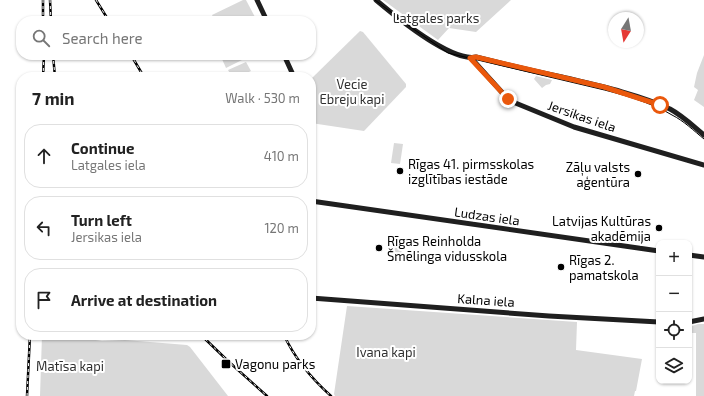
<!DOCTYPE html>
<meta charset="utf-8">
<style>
:root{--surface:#fff;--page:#f2f2f2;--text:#222;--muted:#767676;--line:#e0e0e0}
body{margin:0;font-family:"Exo 2",sans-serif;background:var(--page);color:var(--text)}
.controls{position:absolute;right:12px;bottom:12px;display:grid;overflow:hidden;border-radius:8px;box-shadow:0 1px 3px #0004}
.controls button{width:36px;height:36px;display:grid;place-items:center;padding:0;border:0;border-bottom:1px solid var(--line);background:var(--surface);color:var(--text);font:20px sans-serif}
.compass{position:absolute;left:608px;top:12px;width:36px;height:36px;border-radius:50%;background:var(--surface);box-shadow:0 1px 3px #0004;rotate:191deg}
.stop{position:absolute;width:12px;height:12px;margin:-9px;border:3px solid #ea580c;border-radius:50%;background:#fff}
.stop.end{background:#ea580c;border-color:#fff;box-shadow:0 1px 4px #0008}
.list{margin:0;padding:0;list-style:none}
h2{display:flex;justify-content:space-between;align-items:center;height:52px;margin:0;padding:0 16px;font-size:17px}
h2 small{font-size:13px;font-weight:400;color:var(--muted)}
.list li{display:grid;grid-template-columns:26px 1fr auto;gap:12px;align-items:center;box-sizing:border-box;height:64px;margin:0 8px 8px;padding:0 8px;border:1px solid var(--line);border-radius:16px}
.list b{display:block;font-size:15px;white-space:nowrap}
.list p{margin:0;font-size:13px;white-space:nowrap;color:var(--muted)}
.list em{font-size:13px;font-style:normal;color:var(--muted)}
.icon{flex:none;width:22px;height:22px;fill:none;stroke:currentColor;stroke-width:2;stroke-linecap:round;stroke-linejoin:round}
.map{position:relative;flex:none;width:704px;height:396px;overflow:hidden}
.search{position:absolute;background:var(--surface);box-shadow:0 1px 3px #0004;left:16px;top:16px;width:300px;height:44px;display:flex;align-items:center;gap:10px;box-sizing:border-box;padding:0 14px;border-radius:16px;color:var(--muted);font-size:15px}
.panel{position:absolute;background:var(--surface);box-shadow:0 1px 3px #0004;left:16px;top:72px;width:300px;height:268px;border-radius:16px}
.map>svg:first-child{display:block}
.green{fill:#d9d9d9}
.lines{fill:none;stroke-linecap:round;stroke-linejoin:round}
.secondary{stroke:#1f1f1f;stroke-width:5}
.tram{stroke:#000;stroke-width:1}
.rail-casing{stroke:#000;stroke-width:2.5}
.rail{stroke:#fff;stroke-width:1;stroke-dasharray:3;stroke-linecap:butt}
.route{stroke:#ea580c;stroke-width:5}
.poi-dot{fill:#000;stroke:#fff;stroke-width:1.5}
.labels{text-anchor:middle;stroke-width:4;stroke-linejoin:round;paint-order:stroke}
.park-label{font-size:13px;fill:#303030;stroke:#fff}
.street-label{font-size:13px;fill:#000;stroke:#fff}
.poi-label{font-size:13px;fill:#000;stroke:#fff;text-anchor:start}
</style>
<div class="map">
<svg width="704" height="396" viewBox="0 0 704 396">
<rect width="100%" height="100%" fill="#fff"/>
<g class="green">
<polygon points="243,0 246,0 257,21 215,21 212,15"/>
<polygon points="383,0 511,0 476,32 449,28 438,40"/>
<polygon points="360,31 363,32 406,84 406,87 364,131 311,123 311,79"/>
<polygon points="229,55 242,55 244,59 226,68 222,59"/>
<polygon points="704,55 704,107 694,100 698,90 694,87 697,73"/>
<polygon points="246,62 251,71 238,77 232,77 228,70"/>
<polygon points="536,76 552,80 550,84 546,85 542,88 534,79"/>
<polygon points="394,143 403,144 400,164 391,163"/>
<polygon points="391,246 402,248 400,263 389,261"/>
<polygon points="347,306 577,322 576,350 642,359 636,391 635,391 634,396 335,396 334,394"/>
<polygon points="698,324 704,324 704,396 696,396 696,333 692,333 691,331 689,331 689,327"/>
<polygon points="42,335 65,335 102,341 125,340 187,345 190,347 228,396 40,396"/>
</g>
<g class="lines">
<g class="secondary">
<polyline points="257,0 267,21"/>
<path d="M376,0C395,16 451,62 476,57C504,64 533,71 562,77C596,85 638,94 670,109C683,116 693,126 704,135"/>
<polyline points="284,55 294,77"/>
<polyline points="471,58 508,99 513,102 574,127 704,165"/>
<polyline points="311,201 659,251"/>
<polyline points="689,255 704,257"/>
<polyline points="311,298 549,316 659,322"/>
<polyline points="689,322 704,319"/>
</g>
<path class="tram" d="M375,0L412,28L448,53L596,88C618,93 653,103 672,115C684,121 694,131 704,139"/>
<g class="rail-casing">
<g id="rail">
<polyline points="43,0 43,21"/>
<polyline points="50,0 51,21"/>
<polyline points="96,0 109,21"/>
<polyline points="53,55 55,77"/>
<polyline points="131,55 144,77"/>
<polyline points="43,77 44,55"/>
<polyline points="201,335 228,361 267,396"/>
<path d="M284,335C295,359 312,379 331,396"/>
<polyline points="27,396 30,335"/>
</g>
</g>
<use href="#rail" class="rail"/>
</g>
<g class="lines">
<polyline class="route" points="508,99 470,58 476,57 604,87 660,105"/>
</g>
<g class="poi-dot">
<circle cx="400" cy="171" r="4"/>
<circle cx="638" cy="174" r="4"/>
<circle cx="659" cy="228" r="4"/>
<circle cx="379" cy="248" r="4"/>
<circle cx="561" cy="267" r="4"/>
<rect x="221" y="359" width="10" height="10" rx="2"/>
</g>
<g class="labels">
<g class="park-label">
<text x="436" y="23">Latgales parks</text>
<text x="352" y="89">Vecie<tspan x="352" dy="15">Ebreju kapi</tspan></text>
<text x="386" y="357">Ivana kapi</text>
<text x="70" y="371">Matīsa kapi</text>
</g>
<g class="street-label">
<text transform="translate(582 116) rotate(19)" y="5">Jersikas iela</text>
<text transform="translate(487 216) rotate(8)" y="5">Ludzas iela</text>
<text transform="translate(486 300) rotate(4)" y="5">Kalna iela</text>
</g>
<g class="poi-label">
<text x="408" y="169">Rīgas 41. pirmsskolas<tspan x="408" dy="15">izglītības iestāde</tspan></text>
<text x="630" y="172" text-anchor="end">Zāļu valsts<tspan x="630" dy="15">aģentūra</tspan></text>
<text x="651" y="226" text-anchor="end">Latvijas Kultūras<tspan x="651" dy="15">akadēmija</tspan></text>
<text x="387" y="246">Rīgas Reinholda<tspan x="387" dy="15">Šmēlinga vidusskola</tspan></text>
<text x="569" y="265">Rīgas 2.<tspan x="569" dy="15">pamatskola</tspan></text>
<text x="235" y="369">Vagonu parks</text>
</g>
</g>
</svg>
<div class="controls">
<button>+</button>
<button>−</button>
<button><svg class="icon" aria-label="locate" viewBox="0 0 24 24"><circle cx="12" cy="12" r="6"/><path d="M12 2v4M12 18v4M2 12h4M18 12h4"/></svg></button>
<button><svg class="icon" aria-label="layers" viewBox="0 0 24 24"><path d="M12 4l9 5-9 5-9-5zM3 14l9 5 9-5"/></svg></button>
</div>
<svg class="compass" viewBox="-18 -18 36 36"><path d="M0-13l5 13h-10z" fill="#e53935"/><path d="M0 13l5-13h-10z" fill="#767676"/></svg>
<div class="stop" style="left:660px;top:105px"></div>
<div class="stop end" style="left:508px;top:99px"></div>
<div class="search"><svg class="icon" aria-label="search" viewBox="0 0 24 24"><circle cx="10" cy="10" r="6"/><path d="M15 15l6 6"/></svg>Search here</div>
<section class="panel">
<h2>7 min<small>Walk · 530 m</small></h2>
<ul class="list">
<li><svg class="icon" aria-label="ahead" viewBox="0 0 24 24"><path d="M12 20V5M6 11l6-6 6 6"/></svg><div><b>Continue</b><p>Latgales iela</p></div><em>410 m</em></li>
<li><svg class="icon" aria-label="left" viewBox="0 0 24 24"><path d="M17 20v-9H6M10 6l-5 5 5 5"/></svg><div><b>Turn left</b><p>Jersikas iela</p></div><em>120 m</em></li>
<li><svg class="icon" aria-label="arrive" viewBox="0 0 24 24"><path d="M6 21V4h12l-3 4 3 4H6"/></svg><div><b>Arrive at destination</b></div></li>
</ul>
</section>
</div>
